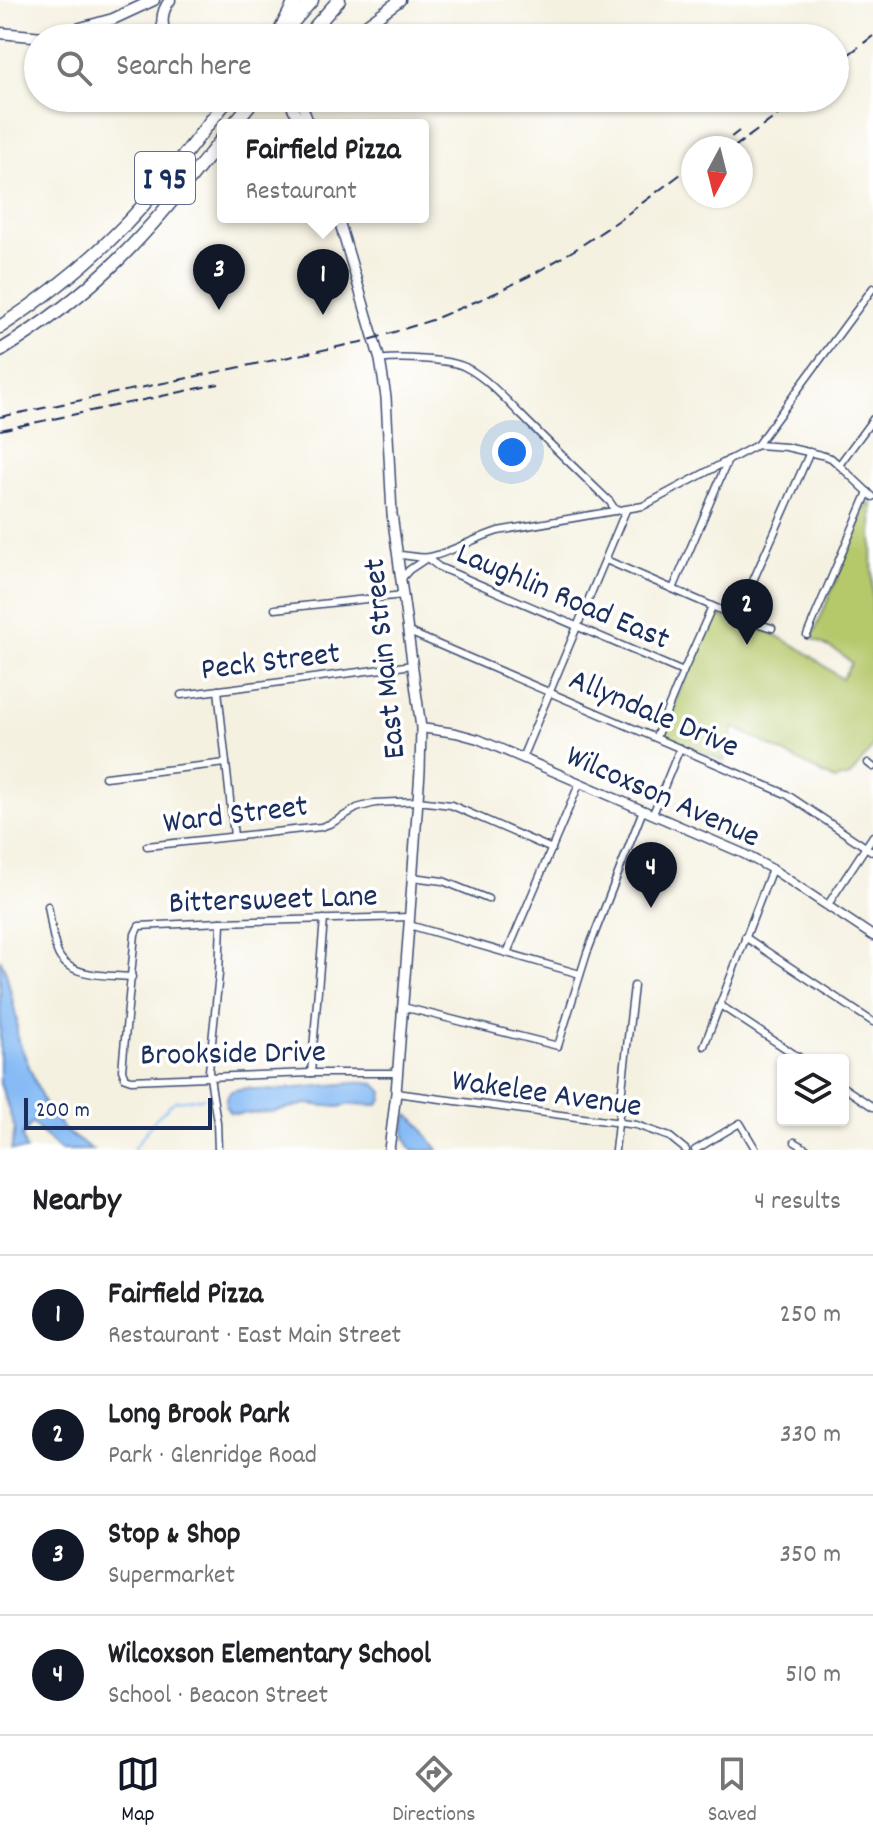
<!DOCTYPE html>
<meta charset="utf-8">
<style>
:root{--surface:#fff;--page:#f2f2f2;--text:#202124;--muted:#757577;--line:#e0e0e0;--accent:#111827}
body{margin:0;font-family:Dekko,sans-serif;background:var(--page);color:var(--text)}
.controls{position:absolute;right:24px;bottom:24px;display:grid;overflow:hidden;border-radius:8px;box-shadow:0 2px 6px #0004}
.controls button{width:72px;height:72px;display:grid;place-items:center;padding:0;border:0;border-bottom:2px solid var(--line);background:var(--surface);color:var(--text);font:40px sans-serif}
.compass{position:absolute;left:681px;top:136px;width:72px;height:72px;border-radius:50%;background:var(--surface);box-shadow:0 2px 6px #0004;rotate:187deg}
.scale{position:absolute;left:24px;bottom:20px;width:188px;box-sizing:border-box;padding-left:8px;border:4px solid #1b2f5e;border-top:0;font-size:22px;line-height:28px;white-space:nowrap;color:#1b2f5e;-webkit-text-stroke:6px #fff;paint-order:stroke}
.you{position:absolute;left:512px;top:452px;width:28px;height:28px;margin:-20px;border:6px solid #fff;border-radius:50%;background:#1a73e8;box-shadow:0 0 0 12px #1a73e833}
.badge{display:grid;place-items:center;width:52px;height:52px;border-radius:50%;background:var(--accent);color:#fff;font-size:26px;font-weight:700}
.pin{position:absolute;translate:-50% -66px;filter:drop-shadow(0 2px 4px #0008)}
.pin::after{content:'';position:absolute;top:42px;width:28px;height:24px;background:inherit;clip-path:polygon(0 0,100% 0,50% 100%)}
.popup{position:absolute;left:217px;top:119px;width:212px;height:104px;box-sizing:border-box;display:grid;place-content:center;border-radius:8px;background:var(--surface);filter:drop-shadow(0 2px 6px #0005);font-size:26px;white-space:nowrap;color:var(--muted)}
.popup b{font-size:30px;color:var(--text)}
.popup::after{content:'';position:absolute;left:50%;top:100%;margin-left:-16px;border:16px solid transparent;border-top-color:var(--surface)}
.list{margin:0;padding:0;list-style:none}
h2{display:flex;justify-content:space-between;align-items:center;height:104px;margin:0;padding:0 32px;font-size:34px}
h2 small{font-size:26px;font-weight:400;color:var(--muted)}
.list li{display:grid;grid-template-columns:52px 1fr auto;gap:24px;align-items:center;box-sizing:border-box;height:120px;padding:0 32px;border-top:2px solid var(--line)}
.list b{display:block;font-size:30px;white-space:nowrap}
.list p{margin:0;font-size:26px;white-space:nowrap;color:var(--muted)}
.list em{font-size:26px;font-style:normal;color:var(--muted)}
.icon{flex:none;width:44px;height:44px;fill:none;stroke:currentColor;stroke-width:2;stroke-linecap:round;stroke-linejoin:round}
.map{position:relative;flex:none;width:873px;height:1150px;overflow:hidden}
.search{position:absolute;background:var(--surface);box-shadow:0 2px 6px #0004;left:24px;right:24px;top:24px;height:88px;display:flex;align-items:center;gap:20px;box-sizing:border-box;padding:0 28px;border-radius:44px;color:var(--muted);font-size:30px}
.sheet{height:584px;background:var(--surface)}
nav{display:flex;justify-content:space-around;align-items:center;box-sizing:border-box;height:112px;border-top:2px solid var(--line);background:var(--surface);font-size:22px;color:var(--muted)}
nav a{display:grid;justify-items:center;gap:4px}
nav .on{color:var(--accent)}
.map>svg:first-child{display:block}
.green{fill:#b5c86b;stroke:#687c64;stroke-width:2}
.water{fill:#86bbf5;stroke:#5075aa;stroke-width:2}
.lines{fill:none;stroke-linecap:round;stroke-linejoin:round}
.stream{stroke:#86bbf5;stroke-width:2}
.minor-casing{stroke:#3c4c72;stroke-width:9}
.tertiary-casing{stroke:#3c4c72;stroke-width:11}
.secondary-casing{stroke:#3c4c72;stroke-width:12}
.primary-casing{stroke:#3c4c72;stroke-width:13}
.motorway-casing{stroke:#3c4c72;stroke-width:15}
.minor{stroke:#fff;stroke-width:6}
.tertiary{stroke:#fff;stroke-width:8}
.secondary{stroke:#fff;stroke-width:9}
.primary{stroke:#fff;stroke-width:10}
.motorway{stroke:#fff;stroke-width:12}
.rail{stroke:#1b2f5e;stroke-width:2;stroke-dasharray:12 6;stroke-linecap:butt}
.labels{text-anchor:middle;stroke-width:7;stroke-linejoin:round;paint-order:stroke}
.shield{fill:#fff;stroke:#5f6d8e;stroke-width:2}
.shield-label{font-size:30px;font-weight:bold;fill:#1b2f5e}
.street-label{font-size:32px;fill:#1b2f5e;stroke:#fff}
</style>
<div class="map">
<svg width="873" height="1150" viewBox="0 0 873 1150">
<rect width="100%" height="100%" fill="#fff"/>
<filter id="ink" filterUnits="userSpaceOnUse"><feTurbulence type="fractalNoise" baseFrequency=".0125" numOctaves="2"/><feDisplacementMap in="SourceGraphic" scale="16" xChannelSelector="R" yChannelSelector="G"/><feConvolveMatrix kernelMatrix="1 2 1 2 8 2 1 2 1" color-interpolation-filters="sRGB"/></filter>
<filter id="wash" filterUnits="userSpaceOnUse"><feTurbulence type="fractalNoise" baseFrequency=".006" numOctaves="4" result="noise"/><feDisplacementMap in="SourceGraphic" scale="32" xChannelSelector="R" yChannelSelector="G"/><feGaussianBlur stdDeviation="1.8" result="paint"/><feColorMatrix in="noise" values="0 0 0 0 0 0 0 0 0 0 0 0 0 0 0 0 0 1.4 0 .05"/><feComposite in="paint" operator="in"/></filter>
<g filter="url(#wash)">
<rect width="100%" height="100%" fill="#f5f1e1"/>
<polygon class="green" points="872,503 873,747 850,776 835,780 734,727 724,761 664,736 662,732 714,614 738,622 742,617 803,650 842,679 852,663 840,653 812,638 867,505"/>
<g class="water">
<polygon points="0,959 6,972 17,1020 17,1037 44,1103 65,1131 92,1150 60,1150 32,1123 22,1135 25,1148 27,1150 11,1150 15,1129 0,1083"/>
<polygon points="364,1082 375,1084 383,1092 382,1100 378,1105 350,1104 339,1107 306,1104 273,1112 236,1114 229,1112 226,1107 226,1100 229,1093 234,1090 249,1088 258,1090 275,1090"/>
<path d="M408,1115L415,1119L438,1150H413C402,1139 403,1128 408,1115Z"/>
</g>
<g class="lines">
<polyline class="stream" points="133,1150 156,1118 175,1101 204,1098"/>
</g>
</g>
<g filter="url(#ink)">
<g class="lines">
<g class="minor-casing">
<g id="minor">
<path d="M380,360C398,357 449,359 465,367C487,378 505,399 522,416C551,445 580,473 610,502L616,511"/>
<polyline points="757,445 873,288"/>
<polyline points="839,465 873,497"/>
<path d="M398,555C408,555 421,559 430,557C452,552 475,538 498,531L643,506L757,445L786,447L821,455L831,458L839,465L873,419"/>
<polyline points="606,560 737,617 772,628"/>
<polyline points="402,578 409,570 427,558 439,567 683,672"/>
<polyline points="673,589 728,460"/>
<polyline points="275,609 403,595"/>
<polyline points="737,617 810,452"/>
<polyline points="409,632 786,794 873,852"/>
<polyline points="807,635 868,492"/>
<polyline points="218,690 234,836"/>
<polyline points="181,695 413,665"/>
<polyline points="656,737 683,672 712,607"/>
<polyline points="522,758 626,510"/>
<polyline points="868,763 873,767"/>
<polyline points="105,777 226,763"/>
<polyline points="653,814 680,748"/>
<polyline points="147,846 321,827 332,823 357,808 375,803 418,801 451,805 552,849"/>
<polyline points="412,877 443,881 488,899"/>
<path d="M48,906C51,921 52,937 57,951C66,978 108,975 132,977"/>
<polyline points="827,906 873,836"/>
<polyline points="409,925 580,974"/>
<polyline points="745,937 873,1022"/>
<polyline points="507,953 580,782"/>
<polyline points="720,1005 803,1060"/>
<polyline points="403,1007 558,1046 587,953 643,810"/>
<polyline points="704,1046 772,869"/>
<polyline points="311,1073 324,919"/>
<polyline points="398,1073 311,1073 131,1080 125,1078 122,1070 135,934 139,926 221,922 410,917"/>
<polyline points="843,1087 873,1107"/>
<polyline points="396,1093 636,1125 670,1137 686,1150"/>
<polyline points="795,1142 808,1150"/>
<polyline points="218,1150 217,1122 209,1071 219,974 221,922"/>
<polyline points="615,1150 634,986"/>
<polyline points="695,1150 740,1123 756,1150"/>
</g>
</g>
<g class="tertiary-casing">
<polyline id="tertiary" points="421,728 456,733 478,739 742,853 772,869 873,936"/>
</g>
<g class="secondary-casing">
<g id="secondary">
<polyline points="287,98 302,125"/>
<polyline points="300,98 309,125"/>
<polyline points="338,217 380,360 386,397 392,514 421,728 420,771 409,925 396,1093 389,1150"/>
</g>
</g>
<g class="primary-casing">
<g id="primary">
<polyline points="0,33 54,38"/>
<polyline points="66,38 77,29 113,19 154,0"/>
<path d="M168,38C160,25 161,12 170,0"/>
<polyline points="348,38 400,0"/>
</g>
</g>
<g class="motorway-casing">
<g id="motorway">
<polyline points="281,29 296,0"/>
<polyline points="279,38 312,0"/>
<polyline points="305,38 339,0"/>
<polyline points="233,125 255,98"/>
<path d="M0,327C44,298 87,264 124,226C162,187 194,141 229,98"/>
<path d="M0,351C42,325 82,295 118,260C156,223 189,180 223,138"/>
</g>
</g>
<use href="#minor" class="minor"/>
<use href="#tertiary" class="tertiary"/>
<use href="#secondary" class="secondary"/>
<use href="#primary" class="primary"/>
<use href="#motorway" class="motorway"/>
<g class="rail">
<polyline points="835,65 873,36"/>
<polyline points="717,148 739,131"/>
<polyline points="733,148 801,98"/>
<polyline points="0,417 366,341 432,320 498,292 537,272 576,249 618,221 693,165"/>
<polyline points="0,430 219,384"/>
</g>
</g>
</g>
<g class="labels">
<rect class="shield" x="135" y="152" width="60" height="52" rx="6"/>
<g class="shield-label">
<text x="165" y="188">I 95</text>
</g>
<g class="street-label">
<text transform="translate(564 594) rotate(23)" y="11">Laughlin Road East</text>
<text transform="translate(270 659) rotate(-7)" y="11">Peck Street</text>
<text transform="translate(382 659) rotate(-96)" y="11">East Main Street</text>
<text transform="translate(655 711) rotate(23)" y="11">Allyndale Drive</text>
<text transform="translate(664 794) rotate(24)" y="11">Wilcoxson Avenue</text>
<text transform="translate(235 812) rotate(-7)" y="11">Ward Street</text>
<text transform="translate(273 897) rotate(-2)" y="11">Bittersweet Lane</text>
<text transform="translate(233 1051) rotate(-1)" y="11">Brookside Drive</text>
<text transform="translate(547 1091) rotate(8)" y="11">Wakelee Avenue</text>
</g>
</g>
</svg>
<div class="controls">
<button><svg class="icon" aria-label="layers" viewBox="0 0 24 24"><path d="M12 4l9 5-9 5-9-5zM3 14l9 5 9-5"/></svg></button>
</div>
<svg class="compass" viewBox="-18 -18 36 36"><path d="M0-13l5 13h-10z" fill="#e53935"/><path d="M0 13l5-13h-10z" fill="#757577"/></svg>
<div class="scale">200 m</div>
<div class="you"></div>
<div class="pin badge" style="left:323px;top:315px">1</div>
<div class="popup"><b>Fairfield Pizza</b>Restaurant</div>
<div class="pin badge" style="left:747px;top:645px">2</div>
<div class="pin badge" style="left:219px;top:310px">3</div>
<div class="pin badge" style="left:651px;top:908px">4</div>
<div class="search"><svg class="icon" aria-label="search" viewBox="0 0 24 24"><circle cx="10" cy="10" r="6"/><path d="M15 15l6 6"/></svg>Search here</div>
</div>
<section class="sheet">
<h2>Nearby<small>4 results</small></h2>
<ul class="list">
<li><span class="badge">1</span><div><b>Fairfield Pizza</b><p>Restaurant · East Main Street</p></div><em>250 m</em></li>
<li><span class="badge">2</span><div><b>Long Brook Park</b><p>Park · Glenridge Road</p></div><em>330 m</em></li>
<li><span class="badge">3</span><div><b>Stop &amp; Shop</b><p>Supermarket</p></div><em>350 m</em></li>
<li><span class="badge">4</span><div><b>Wilcoxson Elementary School</b><p>School · Beacon Street</p></div><em>510 m</em></li>
</ul>
</section>
<nav>
<a class="on"><svg class="icon" aria-label="map" viewBox="0 0 24 24"><path d="M3 6l6-2 6 2 6-2v14l-6 2-6-2-6 2zM9 4v14M15 6v14"/></svg>Map</a>
<a><svg class="icon" aria-label="directions" viewBox="0 0 24 24"><path d="M12 3l9 9-9 9-9-9zM9 14v-3h6M13 9l2 2-2 2"/></svg>Directions</a>
<a><svg class="icon" aria-label="saved" viewBox="0 0 24 24"><path d="M7 4h10v16l-5-4-5 4z"/></svg>Saved</a>
</nav>
